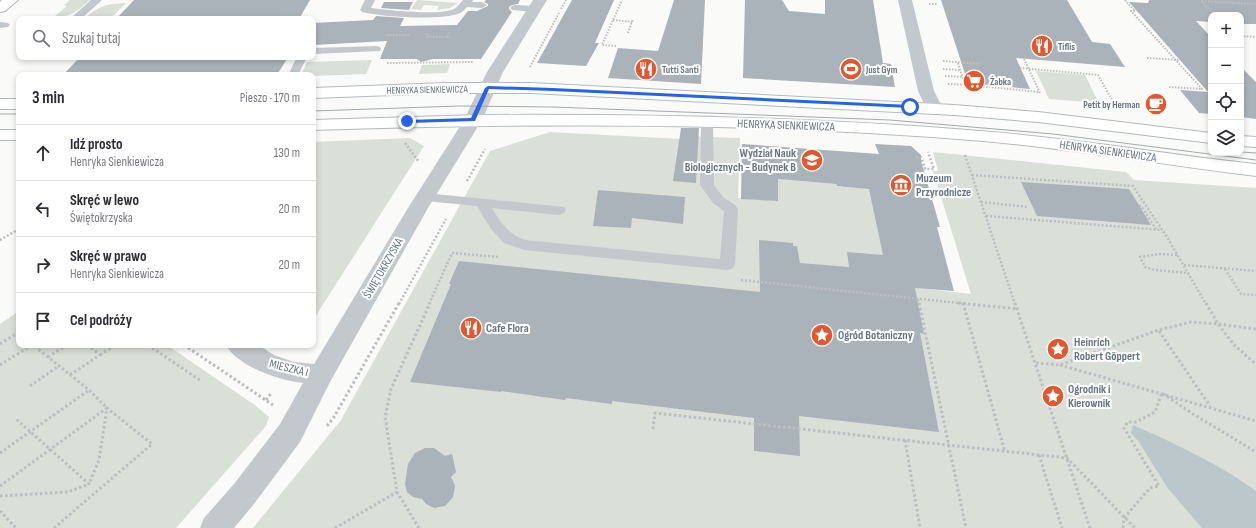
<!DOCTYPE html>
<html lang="pl">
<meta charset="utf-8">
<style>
:root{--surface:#fff;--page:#f7f7f7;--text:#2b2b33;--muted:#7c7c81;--line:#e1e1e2}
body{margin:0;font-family:"Sofia Sans Condensed",sans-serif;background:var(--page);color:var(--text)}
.controls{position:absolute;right:12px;top:12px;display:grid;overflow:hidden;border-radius:8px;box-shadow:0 2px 6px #0003}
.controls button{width:36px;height:36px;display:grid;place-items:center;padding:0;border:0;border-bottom:1px solid var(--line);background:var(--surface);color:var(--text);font:20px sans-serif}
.stop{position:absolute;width:12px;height:12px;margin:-9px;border:3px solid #2563eb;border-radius:50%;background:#fff}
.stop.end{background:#2563eb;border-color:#fff;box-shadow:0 1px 4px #0008}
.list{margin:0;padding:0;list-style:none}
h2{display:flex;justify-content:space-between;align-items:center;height:52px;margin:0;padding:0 16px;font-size:17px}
h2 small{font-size:13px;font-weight:400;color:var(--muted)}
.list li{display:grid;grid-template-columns:26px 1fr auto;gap:12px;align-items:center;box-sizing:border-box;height:56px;padding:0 16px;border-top:1px solid var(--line)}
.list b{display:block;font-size:15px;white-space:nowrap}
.list p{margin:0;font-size:13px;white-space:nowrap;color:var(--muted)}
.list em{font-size:13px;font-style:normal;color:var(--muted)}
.icon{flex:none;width:22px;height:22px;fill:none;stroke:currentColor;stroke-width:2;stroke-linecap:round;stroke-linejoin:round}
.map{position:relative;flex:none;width:1256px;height:528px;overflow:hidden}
.search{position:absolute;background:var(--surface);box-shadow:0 2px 6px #0003;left:16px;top:16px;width:300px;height:44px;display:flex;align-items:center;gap:10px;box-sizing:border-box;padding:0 14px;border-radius:8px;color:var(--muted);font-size:15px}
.panel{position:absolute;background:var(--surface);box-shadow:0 2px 6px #0003;left:16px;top:72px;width:300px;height:276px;border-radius:8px}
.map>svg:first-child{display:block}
.green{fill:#dadfd7}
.water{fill:#bbc7cb}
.building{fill:#aab3b9}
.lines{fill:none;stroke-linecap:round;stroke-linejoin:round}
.secondary-casing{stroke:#b3babf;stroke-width:2}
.path-far2{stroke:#bbbfc2;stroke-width:2;stroke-dasharray:1.5 1.5;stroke-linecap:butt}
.path-far1{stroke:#bbbfc2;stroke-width:2.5;stroke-dasharray:2 2;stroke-linecap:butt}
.path{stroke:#bbbfc2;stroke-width:3;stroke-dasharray:2.5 2.5;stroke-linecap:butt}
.lane{fill:#c3c8cc;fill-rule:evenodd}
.street{fill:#c3c8cc;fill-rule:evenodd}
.secondary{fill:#fff;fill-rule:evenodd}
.tram{stroke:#a2aab0;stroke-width:1}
.route{fill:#2563eb}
.labels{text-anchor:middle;stroke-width:4;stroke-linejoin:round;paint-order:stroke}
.far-poi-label{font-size:10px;font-weight:bold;fill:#657683;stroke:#fff;text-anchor:start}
.far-street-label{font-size:10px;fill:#657683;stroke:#fff}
.street-label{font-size:12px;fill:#657683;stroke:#fff}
.poi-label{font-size:12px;font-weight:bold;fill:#657683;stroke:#fff;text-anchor:start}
</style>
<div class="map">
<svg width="1256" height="528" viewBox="0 0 1256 528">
<rect width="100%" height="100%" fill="#fafaf8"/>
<g class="green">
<path d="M70,0H90C77,12 66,19 48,19L51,16H55L67,6L64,5Z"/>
<polygon points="417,0 458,3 450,8 437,10 439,6 424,5 421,10 411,9"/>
<path d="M126,3L112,17H86C100,5 108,4 126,3Z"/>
<polygon points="372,60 366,74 313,76 301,75 307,62"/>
<polygon points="450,64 447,73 419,74 422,65"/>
<polygon points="1036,71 1085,75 1099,103 1049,99"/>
<polygon points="550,132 680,139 681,136 740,138 738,198 778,201 778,179 836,184 837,186 842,187 842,184 871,178 892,285 971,294 933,171 938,171 933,152 1126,172 1134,180 1256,188 1256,528 253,528 341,420 490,151"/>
<polygon points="410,138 424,146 315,317 316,320 313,325 313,142"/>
<polygon points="19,311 19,345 167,345 256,406 269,417 266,426 176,528 0,528 0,324"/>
</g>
<path class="water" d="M1133,425C1174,443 1219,464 1256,491V528H1202L1167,487L1139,442L1131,433Z"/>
<g class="building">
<polygon points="134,0 310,0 299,19 116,19"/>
<polygon points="486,0 520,0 518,4 512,5 509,7 509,9 512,12 481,59 433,59 421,62 417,59 380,59 387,41 313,45 313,23 373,20 376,16 404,18 400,26 457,25 468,11 477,11 488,6 488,4 484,2"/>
<polygon points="572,0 614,0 595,43 599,43 586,66 537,63"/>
<polygon points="674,0 705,0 701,84 608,78 618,48 658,51"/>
<polygon points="745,0 782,0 789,11 825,14 825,0 873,0 883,63 891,64 895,87 743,78"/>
<polygon points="941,0 1067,0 1092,42 1110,44 1125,67 1016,58 1030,89 968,83"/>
<polygon points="1149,0 1256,0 1256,24 1241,24 1241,15 1211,15 1211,22 1196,21 1211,37 1211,114 1199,113 1180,90 1208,92 1129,2 1148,3"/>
<polygon points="384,2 413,2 409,10 381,8"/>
<polygon points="80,57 288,57 277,75 63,75"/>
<polygon points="1241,67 1256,82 1256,119 1241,117"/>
<polygon points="681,128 699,128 696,183 673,181"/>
<polygon points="742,144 879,154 875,144 911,146 921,155 921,161 940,227 937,227 954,291 915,288 924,334 920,333 939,432 799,416 800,456 754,451 754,418 612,401 612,404 566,398 565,400 501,391 501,392 410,382 451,284 449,284 459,261 760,292 759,240 793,243 793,246 797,246 800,263 849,267 847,252 883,255 869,189 837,186 836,184 778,179 778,201 741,199"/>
<polygon points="1021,182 1129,189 1151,225 1037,216"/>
<polygon points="598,190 685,197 683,224 632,218 631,228 593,226"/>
<polygon points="425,448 434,448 445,456 452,454 456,472 451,477 455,486 453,497 445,506 434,508 426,504 422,499 413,497 407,492 405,484 408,464 415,453"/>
</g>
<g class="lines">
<g class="secondary-casing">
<g id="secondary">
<polygon points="2,0 18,0 5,11 0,12 0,2"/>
<polygon points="446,83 531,83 954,105 1038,112 1211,133 1211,143 1038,122 954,115 531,93 446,93 313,98 313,88"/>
<rect x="0" y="99" width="19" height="10"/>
<path d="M480,115C647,114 814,117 980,131C1073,138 1164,154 1256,164V176C1165,165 1074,149 983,141C760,122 536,123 313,130V120Z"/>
<rect x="0" y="130" width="19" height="10"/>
<polygon points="1241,136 1256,137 1256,147 1241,146"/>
</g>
</g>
<g class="path-far2">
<polyline points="1125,0 1135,11 1131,11 1202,89 1169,87"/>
<polyline points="929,4 937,4"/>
<polyline points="561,9 566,0"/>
<polyline points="1215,15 1201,1 1256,4"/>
<polyline points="113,19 115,17"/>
<polyline points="277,19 278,17 300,16"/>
<polyline points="613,20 632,22"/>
<polyline points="628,33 633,19"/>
<polyline points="425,34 428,34 427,37 447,37 451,31"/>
<polyline points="387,35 410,35"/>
<polyline points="1241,36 1256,37"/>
<polyline points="447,37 451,38"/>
<polyline points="616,46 602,45 622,0"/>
<polyline points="1147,58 1180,60"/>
<polyline points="1024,59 1040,93"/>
<polyline points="943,61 982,64"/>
<polyline points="387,63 474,62"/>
<polyline points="958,63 965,85"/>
<polyline points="530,67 559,13"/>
<polyline points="1020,68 1098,75 1116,107"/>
<polyline points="943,69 961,70"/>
<polyline points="945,76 963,77"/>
<polyline points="948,84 968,85 970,92"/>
<polyline points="968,85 1040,92"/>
</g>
<g class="path-far1">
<polyline points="405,143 419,162"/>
<polyline points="965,155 1015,304"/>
<polyline points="916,157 921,157 925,169 934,169 928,152"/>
<polyline points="972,175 1133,186 1167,237 1206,304"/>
<polyline points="467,181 485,149"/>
<polyline points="981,202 1027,207"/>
<polyline points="1139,206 1141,206 1156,229"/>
<polyline points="986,216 1162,230"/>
<polyline points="0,240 19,229"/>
<polyline points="1177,255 1159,254 1140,257 1145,267 1155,270 1188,273"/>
<polyline points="1184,265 1256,271"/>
<polyline points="1225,269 1241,294 1256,295"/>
<polyline points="741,280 968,304"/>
<polyline points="918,299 919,304"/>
<polyline points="399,304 446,219"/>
<polyline points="429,304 452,253 498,257"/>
</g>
<g class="path">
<polyline points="919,303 966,528"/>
<polyline points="958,303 1017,309"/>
<polyline points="963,303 1005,452"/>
<polyline points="1015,303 1090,528"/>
<polyline points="1206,303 1218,324 1256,329"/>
<polyline points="1159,331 1210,406"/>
<polyline points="0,344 19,332"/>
<polyline points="148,345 201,381"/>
<polyline points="184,345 273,405"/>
<polyline points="100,355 115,345"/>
<polyline points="48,357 67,345"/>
<polyline points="1036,363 1060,365 1159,330 1191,322 1218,324 1235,346 1256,364"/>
<polyline points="0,365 32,345"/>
<polyline points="1060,365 1256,421"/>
<polyline points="70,375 100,355 88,345"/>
<polyline points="30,386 59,366"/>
<polyline points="266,400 272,392"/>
<polyline points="327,426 334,417 399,303"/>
<polyline points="653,429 655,413 1067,458 1135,528"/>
<polyline points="905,440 920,528"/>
<polyline points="0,453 89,390"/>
<polyline points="1039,455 1062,528"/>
<polyline points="0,486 107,408 89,390 33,345"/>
<polyline points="0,496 68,492 89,484 15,418"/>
<polyline points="0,511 16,528"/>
<polyline points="54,528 152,444 107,408 99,460 89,484"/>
<polyline points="335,528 397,492"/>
<polyline points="419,528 397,492 385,417 391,389 430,303"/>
<polyline points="1123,528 1124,518 1150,488 1159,486 1124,428 1128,422 1136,422 1155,412 1162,393 1193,414 1256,452"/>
</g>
<g class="lane">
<polygon points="91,0 102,0 81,19 70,19"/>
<path d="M365,0H375L371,8C388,10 440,16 454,9C458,7 460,3 463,0H473L472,2H482L487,5L482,8L467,7C465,9 463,12 460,13C442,21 382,17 362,12L360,10Z"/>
<polygon points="515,5 535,6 540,9 535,12 512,10 510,8 512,6"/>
<polygon points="0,22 8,23 10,25 8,27 0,28"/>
<polygon points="376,46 380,47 381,49 380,51 313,54 313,48"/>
<polygon points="297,57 307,57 298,75 288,75"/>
<path d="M707,118L711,119L713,122L714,185L723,197L736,206L738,209L735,265L732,269L727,270L524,250L504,243L491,229L477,206L425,201L420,200L418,197L420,194L425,193L564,207L566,210L564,213L559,215L492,208C501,223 508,234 525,240L720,259L724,211L713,203L700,185L701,122L703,119Z"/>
</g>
<g class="street">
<path d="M533,0H547L503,72L482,120L428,208L330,382L300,442L254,504L234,528H200L204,518L234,484L280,424L303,383C280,381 237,366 226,345H258L274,355L294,362L314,364L408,208L464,120L487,72Z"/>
<polygon points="898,0 912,0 934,91 943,108 940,112 934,113 928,112 918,91"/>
</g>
<use href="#secondary" class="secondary"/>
<g class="tram">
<polyline points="313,111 459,106 553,107 890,120 1053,134 1256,160"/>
<polyline points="0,114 19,114"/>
<polyline points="1241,152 1256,153"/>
</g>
</g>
<polygon class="route" points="488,86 553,88 910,105 912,107 910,108 553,91 489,89 475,121 407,123 404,121 407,120 471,118 485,88"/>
<defs>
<g id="restaurant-disc" transform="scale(1.15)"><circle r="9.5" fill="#e4572e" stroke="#fff"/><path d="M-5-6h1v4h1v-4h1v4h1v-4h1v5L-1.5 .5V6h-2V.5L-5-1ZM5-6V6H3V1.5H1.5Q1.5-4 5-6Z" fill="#fff"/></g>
<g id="stadium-disc" transform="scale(1.15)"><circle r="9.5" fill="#e4572e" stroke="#fff"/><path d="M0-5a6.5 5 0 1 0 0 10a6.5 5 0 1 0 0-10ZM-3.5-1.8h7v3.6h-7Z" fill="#fff"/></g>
<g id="supermarket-disc" transform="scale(1.15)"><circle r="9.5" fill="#e4572e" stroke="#fff"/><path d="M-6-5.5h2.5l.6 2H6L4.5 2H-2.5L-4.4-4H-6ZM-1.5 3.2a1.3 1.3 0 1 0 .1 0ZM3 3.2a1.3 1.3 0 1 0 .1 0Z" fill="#fff"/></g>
<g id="cafe-disc" transform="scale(1.15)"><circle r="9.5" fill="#e4572e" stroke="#fff"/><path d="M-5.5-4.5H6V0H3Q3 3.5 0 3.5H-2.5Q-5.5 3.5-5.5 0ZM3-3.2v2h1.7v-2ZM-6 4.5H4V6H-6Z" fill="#fff"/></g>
<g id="university-disc" transform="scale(1.15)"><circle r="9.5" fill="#e4572e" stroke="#fff"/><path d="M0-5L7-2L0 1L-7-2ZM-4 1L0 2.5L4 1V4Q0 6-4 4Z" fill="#fff"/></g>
<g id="museum-disc" transform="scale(1.15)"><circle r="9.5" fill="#e4572e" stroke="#fff"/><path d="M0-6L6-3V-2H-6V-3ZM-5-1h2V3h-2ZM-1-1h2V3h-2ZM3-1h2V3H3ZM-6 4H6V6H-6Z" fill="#fff"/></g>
<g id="sight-disc" transform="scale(1.15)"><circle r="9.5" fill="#e4572e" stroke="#fff"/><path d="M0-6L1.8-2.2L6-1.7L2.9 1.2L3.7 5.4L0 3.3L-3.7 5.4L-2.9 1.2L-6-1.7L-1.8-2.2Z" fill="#fff"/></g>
</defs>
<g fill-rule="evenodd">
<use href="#restaurant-disc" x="1042" y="46"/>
<use href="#restaurant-disc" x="646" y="69"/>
<use href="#stadium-disc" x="851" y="69"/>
<use href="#supermarket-disc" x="974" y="81"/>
<use href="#cafe-disc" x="1156" y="104"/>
<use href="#university-disc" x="812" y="160"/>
<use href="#museum-disc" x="901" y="185"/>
<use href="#restaurant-disc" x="471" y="328"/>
<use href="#sight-disc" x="822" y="335"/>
<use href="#sight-disc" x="1058" y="349"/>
<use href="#sight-disc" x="1053" y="396"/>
</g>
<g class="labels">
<g class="far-poi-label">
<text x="1058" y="50">Tiflis</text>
<text x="662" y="73">Tutti Santi</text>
<text x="866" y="73">Just Gym</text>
<text x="990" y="85">Żabka</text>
<text x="1140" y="108" text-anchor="end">Petit by Herman</text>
</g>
<g class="far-street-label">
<text transform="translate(427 89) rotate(-1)" y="4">HENRYKA SIENKIEWICZA</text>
</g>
<g class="street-label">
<text transform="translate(786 125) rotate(2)" y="4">HENRYKA SIENKIEWICZA</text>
<text transform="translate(1108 151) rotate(8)" y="4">HENRYKA SIENKIEWICZA</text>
<text transform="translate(383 268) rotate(-60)" y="4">ŚWIĘTOKRZYSKA</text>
<text transform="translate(289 368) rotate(14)" y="4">MIESZKA I</text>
</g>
<g class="poi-label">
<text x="796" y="157" text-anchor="end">Wydział Nauk<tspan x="796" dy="14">Biologicznych - Budynek B</tspan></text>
<text x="916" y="182">Muzeum<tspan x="916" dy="14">Przyrodnicze</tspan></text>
<text x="486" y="332">Cafe Flora</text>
<text x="838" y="339">Ogród Botaniczny</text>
<text x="1074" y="346">Heinrich<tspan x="1074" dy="14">Robert Göppert</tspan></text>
<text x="1068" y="393">Ogrodnik i<tspan x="1068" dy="14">Kierownik</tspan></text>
</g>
</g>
</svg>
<div class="controls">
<button>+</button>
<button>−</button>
<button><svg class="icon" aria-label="locate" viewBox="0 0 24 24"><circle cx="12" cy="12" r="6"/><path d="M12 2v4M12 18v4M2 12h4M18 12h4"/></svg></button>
<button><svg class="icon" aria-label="layers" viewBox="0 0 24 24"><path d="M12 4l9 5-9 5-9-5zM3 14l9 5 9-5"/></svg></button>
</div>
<div class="stop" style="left:910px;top:107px"></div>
<div class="stop end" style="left:407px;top:121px"></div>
<div class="search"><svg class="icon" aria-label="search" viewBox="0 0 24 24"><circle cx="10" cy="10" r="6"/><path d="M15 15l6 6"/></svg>Szukaj tutaj</div>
<section class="panel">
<h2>3 min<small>Pieszo · 170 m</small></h2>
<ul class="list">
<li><svg class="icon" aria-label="ahead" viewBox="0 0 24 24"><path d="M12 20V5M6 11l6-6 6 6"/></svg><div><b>Idź prosto</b><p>Henryka Sienkiewicza</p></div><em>130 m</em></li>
<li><svg class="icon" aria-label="left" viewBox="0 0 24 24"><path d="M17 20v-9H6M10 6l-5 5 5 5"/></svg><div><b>Skręć w lewo</b><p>Świętokrzyska</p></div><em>20 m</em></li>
<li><svg class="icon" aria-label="right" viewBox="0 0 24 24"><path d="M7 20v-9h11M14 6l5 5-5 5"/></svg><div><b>Skręć w prawo</b><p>Henryka Sienkiewicza</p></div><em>20 m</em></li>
<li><svg class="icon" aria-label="arrive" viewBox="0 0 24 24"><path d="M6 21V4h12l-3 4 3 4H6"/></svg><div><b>Cel podróży</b></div></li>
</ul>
</section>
</div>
